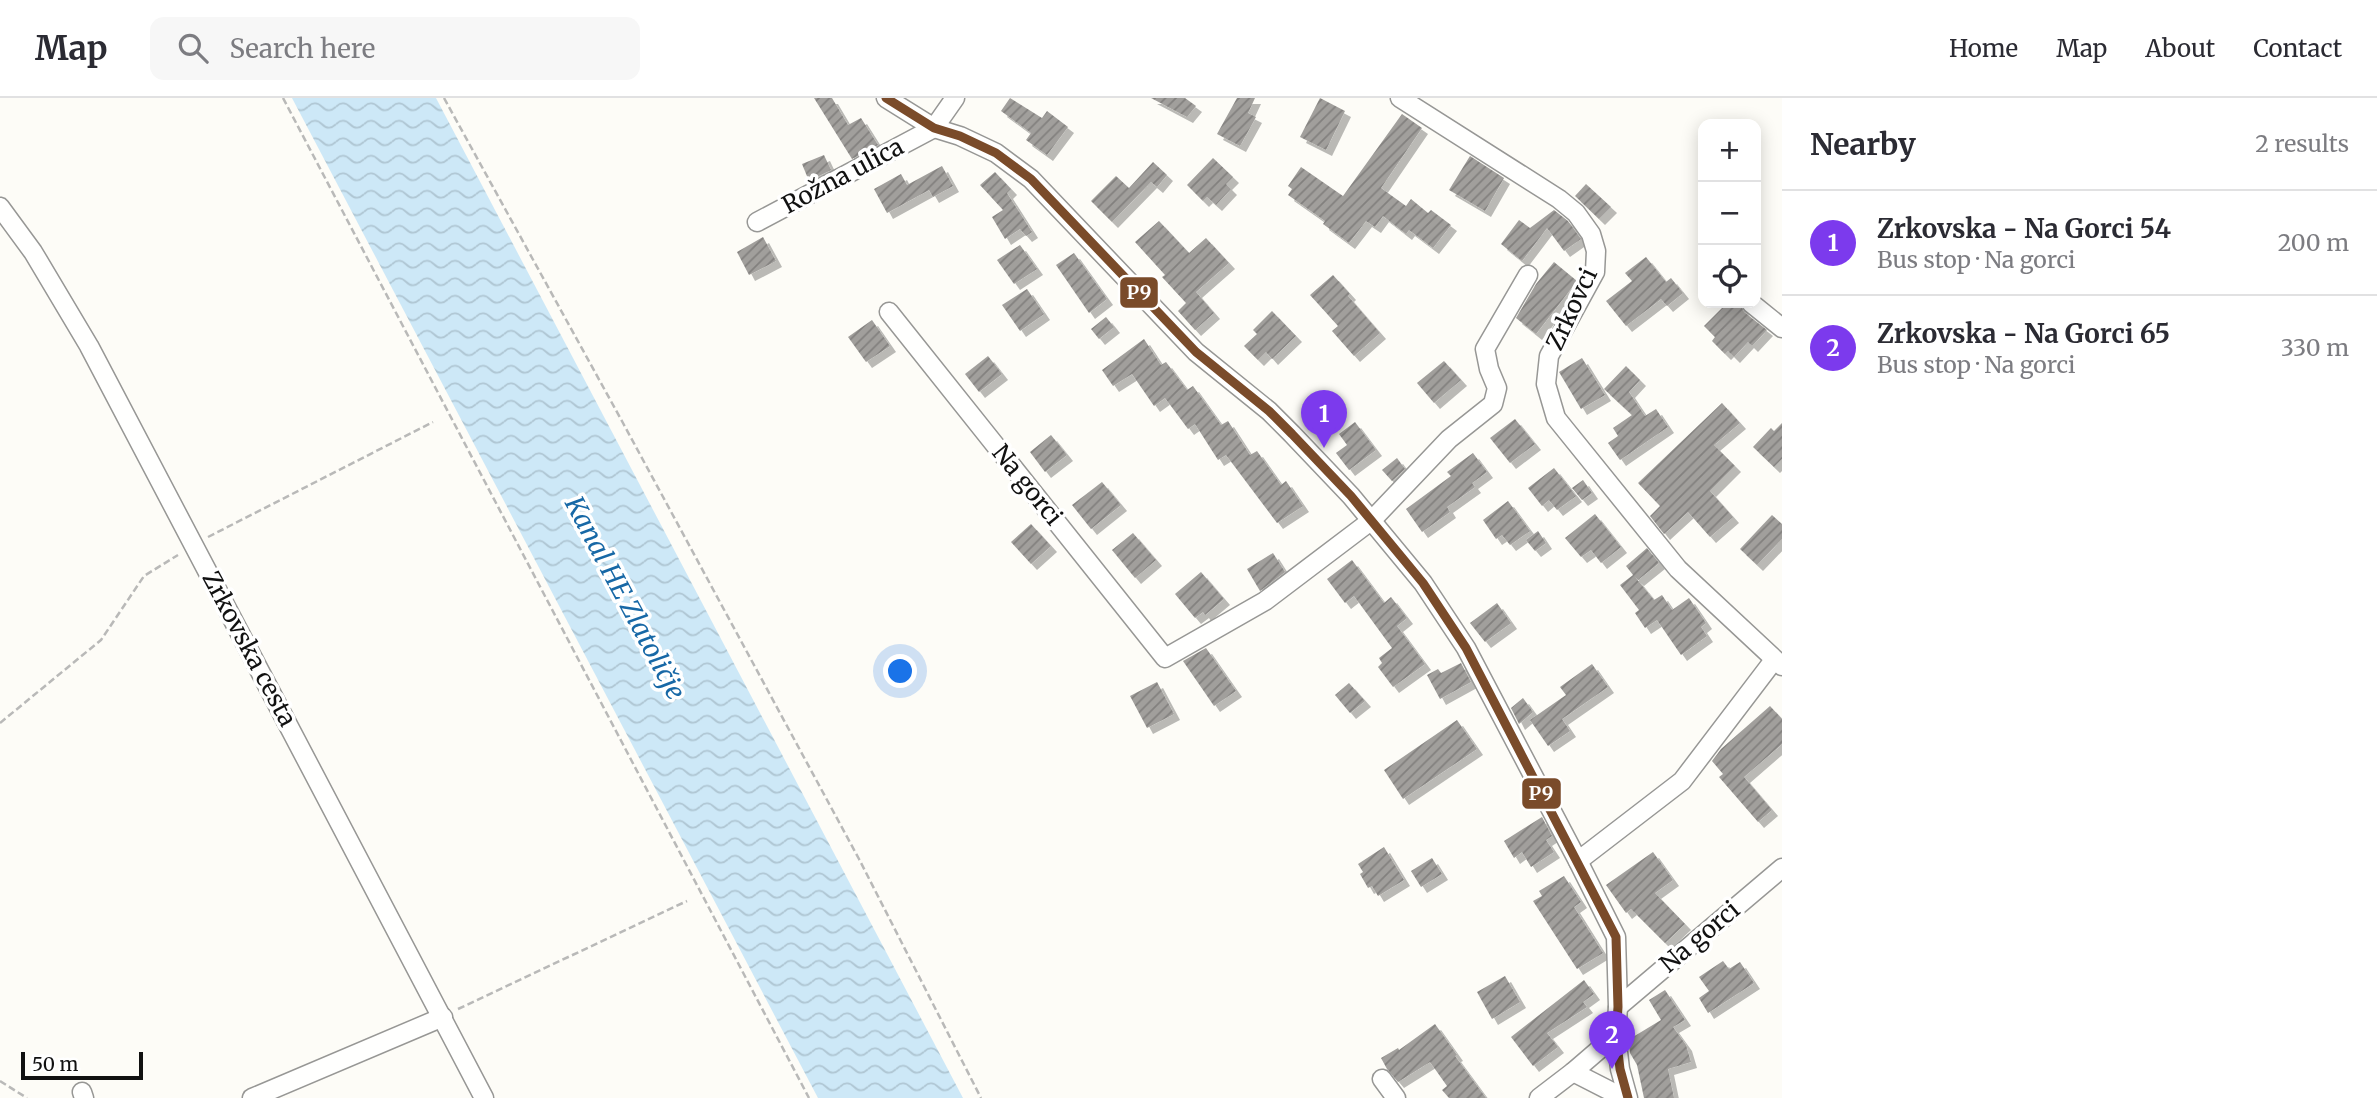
<!DOCTYPE html>
<meta charset="utf-8">
<style>
:root{--surface:#fff;--page:#f7f7f7;--text:#2b2b33;--muted:#7c7c81;--line:#e1e1e2;--accent:#7c3aed}
body{margin:0;font-family:Merriweather,serif;background:var(--page);color:var(--text)}
.controls{position:absolute;right:21px;top:21px;display:grid;overflow:hidden;border-radius:14px;box-shadow:0 4px 18px #0003}
.controls button{width:63px;height:63px;display:grid;place-items:center;padding:0;border:0;border-bottom:2px solid var(--line);background:var(--surface);color:var(--text);font:35px sans-serif}
.scale{position:absolute;left:21px;bottom:18px;width:122px;box-sizing:border-box;padding-left:7px;border:4px solid #111;border-top:0;font-size:19px;line-height:24px;white-space:nowrap;color:#111;-webkit-text-stroke:5px #fff;paint-order:stroke}
.you{position:absolute;left:901px;top:574px;width:24px;height:24px;margin:-18px;border:5px solid #fff;border-radius:50%;background:#1a73e8;box-shadow:0 0 0 10px #1a73e833}
.badge{display:grid;place-items:center;width:46px;height:46px;border-radius:50%;background:var(--accent);color:#fff;font-size:23px;font-weight:700}
.pin{position:absolute;translate:-50% -58px;filter:drop-shadow(0 2px 4px #0008)}
.pin::after{content:'';position:absolute;top:37px;width:24px;height:21px;background:inherit;clip-path:polygon(0 0,100% 0,50% 100%)}
.list{margin:0;padding:0;list-style:none}
h2{display:flex;justify-content:space-between;align-items:center;height:91px;margin:0;padding:0 28px;font-size:30px}
h2 small{font-size:23px;font-weight:400;color:var(--muted)}
.list li{display:grid;grid-template-columns:46px 1fr auto;gap:21px;align-items:center;box-sizing:border-box;height:105px;padding:0 28px;border-top:2px solid var(--line)}
.list b{display:block;font-size:26px;white-space:nowrap}
.list p{margin:0;font-size:23px;white-space:nowrap;color:var(--muted)}
.list em{font-size:23px;font-style:normal;color:var(--muted)}
.icon{flex:none;width:38px;height:38px;fill:none;stroke:currentColor;stroke-width:2;stroke-linecap:round;stroke-linejoin:round}
.map{position:relative;flex:none;width:1782px;height:1000px;overflow:hidden}
header{display:flex;align-items:center;gap:42px;box-sizing:border-box;height:98px;padding:0 35px;background:var(--surface);border-bottom:2px solid var(--line)}
header strong{font-size:33px}
nav{display:flex;gap:38px;margin-inline-start:auto;font-size:24px}
.search{width:490px;height:63px;background:var(--page);display:flex;align-items:center;gap:18px;box-sizing:border-box;padding:0 24px;border-radius:14px;color:var(--muted);font-size:26px}
main{display:flex}
aside{flex:1;background:var(--surface)}
.map>svg:first-child{display:block}
.water{fill:url(#water-waves)}
.building{fill:url(#building-hatch);filter:url(#shadow)}
.lines{fill:none;stroke-linecap:round;stroke-linejoin:round}
.minor-casing{stroke:#979795;stroke-width:21}
.path{stroke:#b9b9b8;stroke-width:2.5;stroke-dasharray:7 3.5;stroke-linecap:butt}
.minor{stroke:#fffffe;stroke-width:18}
.bus-1-casing{stroke:#fff;stroke-width:14}
.bus-1{stroke:#7a4b2a;stroke-width:9}
.labels{text-anchor:middle;stroke-width:7;stroke-linejoin:round;paint-order:stroke}
.street-label{font-size:24px;fill:#111;stroke:#fff}
.water-label{font-size:26px;font-style:italic;fill:#1768a6;stroke:#fff}
.line-badge{stroke:#fff;stroke-width:2.5}
.badge-label{font-size:19px;text-anchor:middle;font-weight:bold;fill:#fff}
</style>
<header>
<strong>Map</strong>
<div class="search"><svg class="icon" aria-label="search" viewBox="0 0 24 24"><circle cx="10" cy="10" r="6"/><path d="M15 15l6 6"/></svg>Search here</div>
<nav><a>Home</a><a>Map</a><a>About</a><a>Contact</a></nav>
</header>
<main>
<div class="map">
<svg width="1782" height="1000" viewBox="0 0 1782 1000">
<defs>
<pattern id="water-waves" width="16" height="10" patternUnits="userSpaceOnUse" patternTransform="scale(1.75)"><rect width="16" height="10" fill="#cde8f7"/><path d="M0 5q4-4 8 0t8 0" fill="none" stroke="#afc6d3"/></pattern>
<pattern id="building-hatch" width="6" height="6" patternUnits="userSpaceOnUse" patternTransform="scale(1.75)"><rect width="6" height="6" fill="#a19f9c"/><path d="M-1 1l2-2M0 6l6-6M5 7l2-2" fill="none" stroke="#82807e"/></pattern>
<filter id="shadow"><feDropShadow dx="6" dy="6" stdDeviation="0" flood-color="#0004"/></filter>
</defs>
<rect width="100%" height="100%" fill="#fdfcf7"/>
<polygon class="water" points="292,0 436,0 963,1000 818,1000"/>
<g class="building">
<polygon points="814,0 832,0 848,27 861,20 878,47 852,61"/>
<polygon points="1010,0 1042,20 1047,13 1068,29 1047,57 1026,42 1031,35 1001,13"/>
<polygon points="1151,0 1185,0 1196,8 1187,19"/>
<polygon points="1237,0 1255,0 1248,15 1256,19 1240,48 1217,36"/>
<polygon points="1320,0 1345,13 1326,52 1300,39"/>
<polygon points="1402,16 1422,30 1381,90 1406,108 1411,101 1428,115 1431,112 1451,127 1433,150 1409,132 1406,136 1383,118 1375,129 1366,123 1349,145 1323,126 1325,123 1288,97 1292,91 1288,88 1301,69 1343,98"/>
<polygon points="824,57 831,72 809,83 802,66"/>
<polygon points="1470,58 1504,80 1485,113 1449,92"/>
<polygon points="1213,60 1233,79 1226,86 1231,91 1216,107 1207,99 1203,103 1187,87"/>
<polygon points="1153,64 1167,77 1157,89 1151,84 1112,124 1091,103 1116,78 1129,90"/>
<polygon points="942,68 953,88 933,99 929,92 887,115 874,91 901,76 907,87"/>
<polygon points="995,74 1011,91 1007,95 1032,134 1026,138 1020,131 1005,141 992,119 1003,112 980,87"/>
<polygon points="1586,86 1611,109 1599,121 1575,98"/>
<polygon points="1554,112 1568,123 1581,141 1564,153 1547,130 1522,163 1501,146 1519,122 1530,130"/>
<polygon points="1159,123 1189,155 1206,140 1229,165 1196,194 1214,215 1195,232 1178,213 1186,205 1162,179 1165,177 1135,144"/>
<polygon points="763,139 776,163 749,177 737,154"/>
<polygon points="1020,147 1037,171 1014,186 997,162"/>
<polygon points="1074,155 1107,201 1089,215 1056,167"/>
<polygon points="1646,159 1666,184 1671,180 1683,195 1667,208 1661,201 1626,228 1606,203 1632,183 1625,175"/>
<polygon points="1554,164 1577,183 1536,236 1516,220 1536,186"/>
<polygon points="1333,177 1350,196 1348,198 1380,235 1354,258 1332,233 1338,228 1310,197"/>
<polygon points="1027,191 1044,216 1020,233 1002,207"/>
<polygon points="1727,205 1740,205 1744,214 1767,232 1752,248 1748,244 1734,259 1728,253 1725,256 1712,243 1715,239 1704,228"/>
<polygon points="1272,213 1296,238 1272,261 1266,254 1258,262 1244,248 1257,236 1253,232"/>
<polygon points="1106,219 1114,229 1099,241 1091,231"/>
<polygon points="872,222 890,248 866,264 848,239"/>
<polygon points="1144,241 1161,267 1166,264 1187,292 1193,288 1221,327 1228,323 1250,357 1257,353 1281,387 1286,383 1303,408 1277,425 1226,357 1218,362 1195,326 1188,331 1165,300 1154,308 1132,276 1113,288 1102,272"/>
<polygon points="988,258 1002,276 979,294 965,276"/>
<polygon points="1582,260 1605,297 1581,311 1559,274"/>
<polygon points="1444,263 1461,282 1434,305 1417,285"/>
<polygon points="1626,268 1640,282 1629,294 1645,318 1656,311 1668,329 1620,362 1608,345 1618,338 1613,330 1632,317 1604,291"/>
<polygon points="1722,305 1740,325 1714,347 1735,368 1710,393 1733,419 1710,439 1688,414 1664,436 1650,418 1660,408 1638,385"/>
<polygon points="1515,321 1535,346 1510,365 1490,340"/>
<polygon points="1355,324 1376,352 1349,372 1336,355 1347,347 1339,336"/>
<polygon points="1782,325 1782,361 1774,369 1753,349 1771,330 1774,333"/>
<polygon points="1051,337 1067,357 1045,374 1030,354"/>
<polygon points="1473,355 1487,374 1472,385 1475,389 1447,409 1450,414 1422,434 1406,411 1451,378 1447,374"/>
<polygon points="1397,360 1405,371 1392,383 1382,372"/>
<polygon points="1554,370 1576,398 1557,412 1549,402 1542,408 1528,390"/>
<polygon points="1583,382 1592,395 1582,402 1572,390"/>
<polygon points="1102,384 1121,407 1091,431 1072,407"/>
<polygon points="1508,403 1530,433 1510,447 1502,437 1496,441 1483,422"/>
<polygon points="1595,416 1621,449 1601,465 1591,452 1581,459 1565,440"/>
<polygon points="1772,417 1782,426 1782,441 1757,467 1740,451"/>
<polygon points="1031,426 1051,448 1031,466 1011,444"/>
<polygon points="1538,433 1546,445 1535,453 1526,442"/>
<polygon points="1133,435 1156,462 1135,480 1112,452"/>
<polygon points="1647,450 1659,465 1638,482 1635,479 1654,502 1662,497 1672,512 1689,500 1706,525 1701,529 1707,538 1681,557 1657,522 1645,530 1635,515 1639,512 1620,487 1633,477 1626,468"/>
<polygon points="1273,455 1285,474 1260,493 1247,471"/>
<polygon points="1352,462 1384,505 1391,499 1407,520 1397,528 1425,566 1393,589 1378,569 1382,565 1379,560 1392,550 1354,498 1345,505 1327,481"/>
<polygon points="1201,474 1224,501 1205,517 1203,514 1195,520 1175,496"/>
<polygon points="1497,505 1511,525 1485,544 1470,525"/>
<polygon points="1206,550 1236,593 1214,608 1183,563"/>
<polygon points="1461,565 1471,584 1440,601 1427,577 1438,571 1441,575"/>
<polygon points="1592,566 1608,589 1562,621 1570,633 1548,648 1530,622 1566,597 1560,589"/>
<polygon points="1157,584 1174,616 1147,630 1130,598"/>
<polygon points="1349,585 1365,603 1350,615 1335,597"/>
<polygon points="1523,600 1533,614 1519,626 1511,610"/>
<polygon points="1770,608 1782,621 1782,646 1744,679 1772,712 1758,724 1719,679 1723,676 1712,663 1721,651"/>
<polygon points="1457,622 1477,651 1403,701 1384,672"/>
<polygon points="1542,719 1552,738 1546,742 1554,754 1531,769 1522,754 1514,760 1504,743"/>
<polygon points="1384,749 1404,782 1378,798 1372,788 1368,790 1360,776 1363,774 1358,766"/>
<polygon points="1653,754 1673,782 1655,795 1685,826 1665,845 1631,811 1626,815 1606,787"/>
<polygon points="1432,760 1442,776 1421,789 1411,773"/>
<polygon points="1564,778 1581,804 1574,809 1603,855 1577,871 1533,803 1542,798 1539,793"/>
<polygon points="1723,863 1729,871 1740,864 1754,885 1708,915 1699,900 1709,893 1699,879"/>
<polygon points="1505,878 1520,904 1492,921 1477,894"/>
<polygon points="1584,882 1594,896 1583,904 1587,909 1547,935 1558,949 1533,968 1511,939"/>
<polygon points="1665,892 1685,922 1673,929 1686,947 1691,964 1668,971 1674,1000 1644,1000 1637,967 1630,955 1628,942 1661,922 1649,902"/>
<polygon points="1435,926 1457,957 1455,958 1486,1000 1449,1000 1442,992 1447,988 1430,964 1398,984 1387,971 1381,960 1398,950 1399,952"/>
</g>
<g class="lines">
<g class="minor-casing">
<g id="minor">
<polyline points="886,0 934,30 960,38 996,55 1031,81 1196,254 1269,313 1292,336 1351,398 1423,485 1466,550 1578,763 1616,839 1618,909 1616,937 1620,971 1628,1000"/>
<polyline points="1400,0 1559,101 1576,115 1591,136 1596,153 1595,174 1549,258 1546,286 1556,320 1678,471 1782,568"/>
<polyline points="0,109 33,154 89,248 484,1000"/>
<polyline points="757,124 934,30 955,0"/>
<polyline points="1751,205 1782,230"/>
<polyline points="889,214 1165,560 1265,503 1372,422 1449,341 1493,306 1497,290 1489,271 1485,251 1528,177"/>
<polyline points="1578,763 1682,683 1774,562"/>
<polyline points="1618,909 1782,770"/>
<polyline points="1573,974 1624,1000"/>
<polyline points="1382,981 1396,1000"/>
<polyline points="82,994 84,1000"/>
<polyline points="252,1000 443,919"/>
<polyline points="1539,1000 1573,974 1616,937"/>
</g>
</g>
<g class="path">
<polyline points="283,0 809,1000"/>
<polyline points="444,0 623,325 859,761 981,1000"/>
<polyline points="208,439 433,324"/>
<polyline points="0,625 101,542 144,478 178,457"/>
<polyline points="458,911 687,803"/>
<polyline points="0,983 27,1000"/>
</g>
<use href="#minor" class="minor"/>
<g class="bus-1-casing">
<polyline id="bus-1" points="886,0 934,30 960,38 996,55 1031,81 1196,254 1269,313 1292,336 1351,398 1423,485 1466,550 1616,839 1618,909 1616,937 1620,971 1628,1000"/>
</g>
<use href="#bus-1" class="bus-1"/>
</g>
<g class="labels">
<g class="street-label">
<text transform="translate(843 78) rotate(-28)" y="8">Rožna ulica</text>
<text transform="translate(1572 211) rotate(-65)" y="8">Zrkovci</text>
<text transform="translate(1027 387) rotate(51)" y="8">Na gorci</text>
<text transform="translate(249 551) rotate(62)" y="8">Zrkovska cesta</text>
<text transform="translate(1700 839) rotate(-40)" y="8">Na gorci</text>
</g>
<g class="water-label">
<text transform="translate(625 500) rotate(62)" y="9">Kanal HE Zlatoličje</text>
</g>
</g>
<g class="line-badge">
<rect x="1119" y="178" width="40" height="33" rx="7" fill="#7a4b2a"/>
<rect x="1521" y="679" width="41" height="33" rx="7" fill="#7a4b2a"/>
</g>
<g class="badge-label">
<text x="1139" y="201">P9</text>
<text x="1541" y="702">P9</text>
</g>
</svg>
<div class="controls">
<button>+</button>
<button>−</button>
<button><svg class="icon" aria-label="locate" viewBox="0 0 24 24"><circle cx="12" cy="12" r="6"/><path d="M12 2v4M12 18v4M2 12h4M18 12h4"/></svg></button>
</div>
<div class="scale">50 m</div>
<div class="you"></div>
<div class="pin badge" style="left:1324px;top:350px">1</div>
<div class="pin badge" style="left:1612px;top:971px">2</div>
</div>
<aside>
<h2>Nearby<small>2 results</small></h2>
<ul class="list">
<li><span class="badge">1</span><div><b>Zrkovska - Na Gorci 54</b><p>Bus stop · Na gorci</p></div><em>200 m</em></li>
<li><span class="badge">2</span><div><b>Zrkovska - Na Gorci 65</b><p>Bus stop · Na gorci</p></div><em>330 m</em></li>
</ul>
</aside>
</main>
